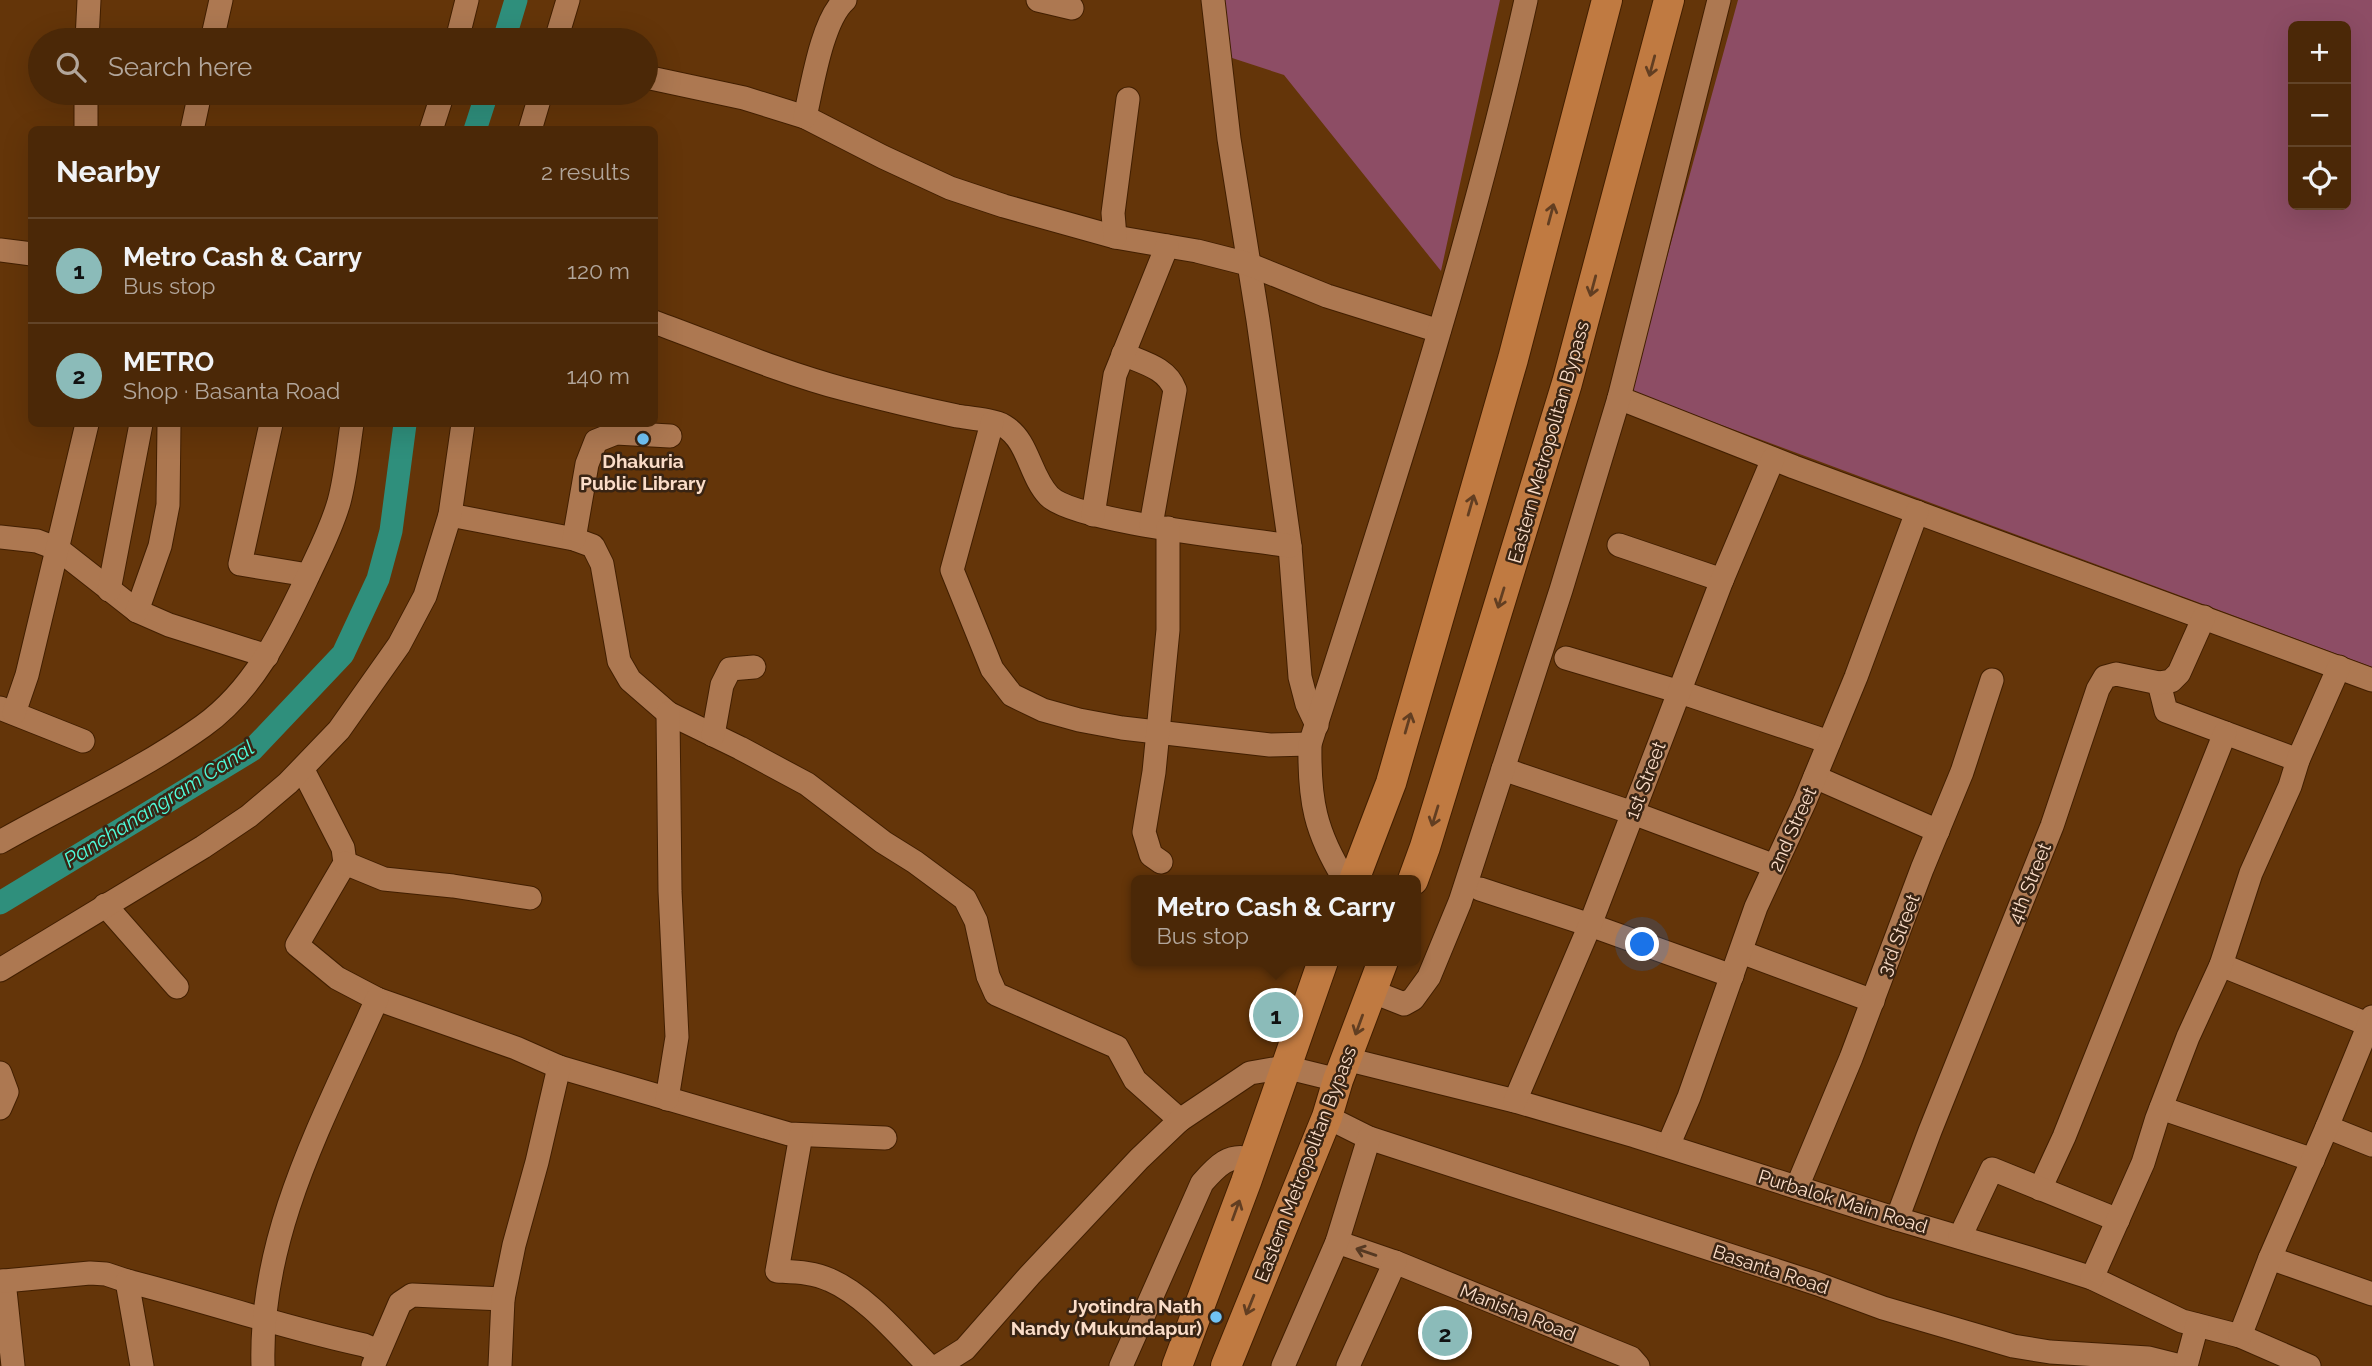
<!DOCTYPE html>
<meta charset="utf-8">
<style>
:root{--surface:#4b2807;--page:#553415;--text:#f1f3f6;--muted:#b2a69b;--line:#624428;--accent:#8bbbb9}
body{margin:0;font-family:Raleway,sans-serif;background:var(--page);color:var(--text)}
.controls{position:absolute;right:21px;top:21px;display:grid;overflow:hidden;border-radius:10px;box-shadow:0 7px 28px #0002}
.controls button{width:63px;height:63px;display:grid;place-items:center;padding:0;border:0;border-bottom:2px solid var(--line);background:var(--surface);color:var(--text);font:35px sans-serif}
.you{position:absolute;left:1643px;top:945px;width:24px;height:24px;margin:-18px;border:5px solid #fff;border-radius:50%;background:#1a73e8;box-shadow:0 0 0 10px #1a73e833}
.badge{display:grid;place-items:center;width:46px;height:46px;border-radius:50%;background:var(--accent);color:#111;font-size:23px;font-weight:700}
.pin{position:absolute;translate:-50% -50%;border:4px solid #fff;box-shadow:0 2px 7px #0006}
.popup{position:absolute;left:1131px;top:875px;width:290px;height:91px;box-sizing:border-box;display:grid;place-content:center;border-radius:10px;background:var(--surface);filter:drop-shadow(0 2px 5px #0005);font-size:23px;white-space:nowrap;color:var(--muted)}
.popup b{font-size:26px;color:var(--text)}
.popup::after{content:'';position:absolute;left:50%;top:100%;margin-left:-14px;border:14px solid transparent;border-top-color:var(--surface)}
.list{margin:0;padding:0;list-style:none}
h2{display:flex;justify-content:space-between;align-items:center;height:91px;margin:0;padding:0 28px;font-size:30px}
h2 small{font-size:23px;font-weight:400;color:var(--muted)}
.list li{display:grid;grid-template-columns:46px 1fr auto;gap:21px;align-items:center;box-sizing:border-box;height:105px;padding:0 28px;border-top:2px solid var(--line)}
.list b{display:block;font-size:26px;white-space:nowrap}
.list p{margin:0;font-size:23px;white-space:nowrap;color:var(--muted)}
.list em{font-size:23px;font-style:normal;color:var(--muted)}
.icon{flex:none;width:38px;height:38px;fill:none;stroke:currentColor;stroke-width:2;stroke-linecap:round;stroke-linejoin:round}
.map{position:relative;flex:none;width:2372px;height:1366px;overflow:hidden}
.search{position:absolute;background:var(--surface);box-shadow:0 7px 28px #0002;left:28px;top:28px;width:630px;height:77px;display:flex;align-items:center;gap:18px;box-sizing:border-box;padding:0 24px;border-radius:38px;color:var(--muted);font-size:26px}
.panel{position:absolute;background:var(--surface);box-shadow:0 7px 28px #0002;left:28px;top:126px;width:630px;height:301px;border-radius:10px}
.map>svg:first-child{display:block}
.green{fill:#8d4d65;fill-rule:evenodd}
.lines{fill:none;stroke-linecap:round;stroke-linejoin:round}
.canal{stroke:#2f8f7c;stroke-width:23}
.minor-casing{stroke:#421f00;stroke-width:25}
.major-casing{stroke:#421f00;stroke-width:32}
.minor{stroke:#ad7851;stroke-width:23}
.major{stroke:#c07a41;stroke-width:30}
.oneway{stroke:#623e21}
.oneway2{stroke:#563922}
.poi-dot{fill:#70c2f4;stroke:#392413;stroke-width:2.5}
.labels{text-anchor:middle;stroke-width:5;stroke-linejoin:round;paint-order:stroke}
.street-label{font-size:19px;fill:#fbddc8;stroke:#392413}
.poi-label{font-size:19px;font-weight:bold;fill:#fbddc8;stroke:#392413}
.water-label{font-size:21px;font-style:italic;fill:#4ffbda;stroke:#392413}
</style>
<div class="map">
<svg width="2372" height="1366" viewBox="0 0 2372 1366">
<rect width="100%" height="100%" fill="#643509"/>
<g class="green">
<polygon points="1224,0 1500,0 1441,271 1284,75 1229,57"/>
<path d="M1738,0H2372V667L1630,391ZM2293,26H2346V205H2293Z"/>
</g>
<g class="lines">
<g class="canal">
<polyline points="504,40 516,0"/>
<polyline points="475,130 487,93"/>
<polyline points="0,903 252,750 343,654 378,579 391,531 405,424"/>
</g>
<g class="minor-casing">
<g id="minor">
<polyline points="1038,0 1072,8"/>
<polyline points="1213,0 1229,139 1258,320 1290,546 1300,677 1307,704 1317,725"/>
<polyline points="87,40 89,0"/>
<polyline points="212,40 221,0"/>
<polyline points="457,40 467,0"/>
<polyline points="556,40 568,0"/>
<polyline points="646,77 744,98 805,117 883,157 950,188 1004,206 1115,237 1197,251 1248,264 1327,296 1439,331"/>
<polyline points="86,93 86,130"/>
<path d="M805,117C812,87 822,20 845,0"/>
<polyline points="192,130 200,93"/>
<polyline points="431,130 443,93"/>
<polyline points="530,130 541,93"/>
<polyline points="1115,237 1113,213 1128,99"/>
<polyline points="0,250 32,254"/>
<path d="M654,322C717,345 780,372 844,389C882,399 919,408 957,416C969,418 994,420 1004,426C1029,441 1029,475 1049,496C1074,522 1247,539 1290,546"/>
<path d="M1123,354C1144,363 1167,368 1175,390L1151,525"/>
<polyline points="1619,398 1794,467 2372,680"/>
<polyline points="992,423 952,570 992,669 1012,695 1043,710 1079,720 1122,728 1270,745 1310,744"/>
<polyline points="271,424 240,564 308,575"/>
<polyline points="450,515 574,539 593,546 602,564 619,661 630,680 668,713 740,748 807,784 883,842 915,862 965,899 976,921 988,976 996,994 1117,1047 1135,1080 1180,1120"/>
<polyline points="1093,515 1115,375 1167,246"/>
<polyline points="0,537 37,541 58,549 137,611 169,625 267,656"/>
<polyline points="574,539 587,464 596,441 616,433 670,436"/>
<polyline points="1619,545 1722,580"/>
<polyline points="109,590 141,424"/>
<polyline points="137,611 160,546 168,505 169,424"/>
<polyline points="1566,658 1680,692 1829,742"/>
<polyline points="2159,683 2166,711 2298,760"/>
<polyline points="0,708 83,741"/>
<polyline points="14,713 27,675 87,424"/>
<polyline points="713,735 722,685 730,669 754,667"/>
<polyline points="1503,769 1633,813 1775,866"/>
<polyline points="303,770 343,848 345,863 297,945 337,978 377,999 516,1048 559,1067 789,1134 885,1138"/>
<polyline points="1815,777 1938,831"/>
<path d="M0,842C67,804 140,771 203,726C253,690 280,635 306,580C318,554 331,530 339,502C346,476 348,450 352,424"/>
<polyline points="1161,862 1151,855 1144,832 1154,772 1168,630 1168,528"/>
<polyline points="345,863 384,879 453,886 530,898"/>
<path d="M1345,880C1315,832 1309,800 1310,744C1389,498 1470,252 1526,0"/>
<polyline points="1480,889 1590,925 1732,976"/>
<polyline points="105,905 177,987"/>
<polyline points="1741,952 1873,1001"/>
<polyline points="2221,965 2372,1026"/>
<polyline points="0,970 203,847 249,816 288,783 339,730 399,645 425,596 450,515 463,424"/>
<polyline points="1371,991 1404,1004 1413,999 1429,977 1460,902 1561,590 1619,398 1719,0"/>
<polyline points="1346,1059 1515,1101 1635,1136 1884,1215 2029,1258 2092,1278 2182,1321 2240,1336 2309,1366"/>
<polyline points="0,1073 7,1092 0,1108"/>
<polyline points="667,1099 677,1037 670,891 668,713"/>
<polyline points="1515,1101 1590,925 1722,580 1773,459"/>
<polyline points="2161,1108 2313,1160"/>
<polyline points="1327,1117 1369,1138 1818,1284 1883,1308 2013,1346 2050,1352 2148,1358 2180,1366"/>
<polyline points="2327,1127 2372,1145"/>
<path d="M801,1135L777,1271C795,1272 813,1272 830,1280C867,1296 901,1338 929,1366"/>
<polyline points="1668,1146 1689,1097 1756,907 1805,801 1856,677 1917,512"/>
<polyline points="1797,1187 1851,1058 1922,869 1962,772 1992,680"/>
<polyline points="2040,1189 2064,1137 2225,733"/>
<polyline points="1897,1219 1930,1131 2052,826 2098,689 2105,677 2116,674 2159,683 2171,681 2179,673 2204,617"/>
<polyline points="1960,1237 1992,1169 2118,1220"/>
<polyline points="1337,1242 1395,1262 1631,1358 1638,1366"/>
<polyline points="2270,1258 2372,1294"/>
<polyline points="2092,1278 2143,1163 2157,1118 2188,1037 2221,965 2251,873 2290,786 2298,760 2339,667"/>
<polyline points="0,1281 4,1281 13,1366"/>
<polyline points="4,1281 90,1273 106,1274 127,1281"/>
<polyline points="2240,1336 2270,1258 2327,1127 2372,1017"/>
<path d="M142,1366L127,1281C207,1301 284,1328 364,1345L378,1351"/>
<path d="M263,1366C259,1233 325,1117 377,999"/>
<polyline points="373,1366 400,1303 412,1295 503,1299"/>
<polyline points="500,1366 503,1299 514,1245 537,1162 559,1067"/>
<polyline points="938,1366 965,1349 1030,1275 1139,1159 1180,1120 1250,1073 1285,1067 1338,1080"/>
<path d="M1121,1366L1202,1183C1216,1167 1230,1151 1253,1160"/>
<polyline points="1283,1366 1337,1242 1369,1138"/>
<polyline points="1348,1366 1395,1262"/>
<polyline points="2186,1366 2197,1325"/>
</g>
</g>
<g class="major-casing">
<g id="major">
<polyline points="1354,880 1391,783 1513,359 1607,0"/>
<polyline points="1413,880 1425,847 1567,383 1669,0"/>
<polyline points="1177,1366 1246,1182 1323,961"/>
<polyline points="1226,1366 1327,1117 1338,1080 1383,961"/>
</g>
</g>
<use href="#minor" class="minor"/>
<use href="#major" class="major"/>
</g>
<defs><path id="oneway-shaft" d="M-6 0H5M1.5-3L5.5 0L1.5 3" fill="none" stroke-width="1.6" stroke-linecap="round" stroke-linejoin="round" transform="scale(1.75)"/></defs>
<g class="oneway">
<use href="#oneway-shaft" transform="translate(1652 66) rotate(105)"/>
<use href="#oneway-shaft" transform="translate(1551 214) rotate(-75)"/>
<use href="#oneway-shaft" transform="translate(1593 286) rotate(105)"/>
<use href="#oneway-shaft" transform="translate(1471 505) rotate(-74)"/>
<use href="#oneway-shaft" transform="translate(1501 598) rotate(107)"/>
<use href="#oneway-shaft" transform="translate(1408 723) rotate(-74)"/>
<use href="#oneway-shaft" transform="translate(1435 816) rotate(107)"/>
<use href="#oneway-shaft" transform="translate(1359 1025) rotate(110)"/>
<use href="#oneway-shaft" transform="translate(1236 1210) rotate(-70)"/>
<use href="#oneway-shaft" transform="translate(1250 1305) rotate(112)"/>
</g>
<use class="oneway2" href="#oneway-shaft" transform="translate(1366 1252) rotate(-161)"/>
<g class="poi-dot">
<circle cx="643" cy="439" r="7"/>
<circle cx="1216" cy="1317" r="7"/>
</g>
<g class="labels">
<g class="street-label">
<text transform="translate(1548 442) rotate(-74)" y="7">Eastern Metropolitan Bypass</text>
<text transform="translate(1645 780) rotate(-69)" y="7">1st Street</text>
<text transform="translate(1792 829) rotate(-66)" y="7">2nd Street</text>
<text transform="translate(2029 883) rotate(-68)" y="7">4th Street</text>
<text transform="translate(1898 935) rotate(-69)" y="7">3rd Street</text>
<text transform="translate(1305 1164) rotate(-69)" y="7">Eastern Metropolitan Bypass</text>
<text transform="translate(1843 1201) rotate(17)" y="7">Purbalok Main Road</text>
<text transform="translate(1771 1269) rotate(18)" y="7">Basanta Road</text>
<text transform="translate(1518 1312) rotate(22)" y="7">Manisha Road</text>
</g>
<g class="poi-label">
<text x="643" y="468">Dhakuria<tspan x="643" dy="22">Public Library</tspan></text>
<text x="1202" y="1313" text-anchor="end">Jyotindra Nath<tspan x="1202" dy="22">Nandy (Mukundapur)</tspan></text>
</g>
<g class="water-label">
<text transform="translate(159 804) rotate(-32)" y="7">Panchanangram Canal</text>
</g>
</g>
</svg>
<div class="controls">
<button>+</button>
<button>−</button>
<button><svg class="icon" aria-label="locate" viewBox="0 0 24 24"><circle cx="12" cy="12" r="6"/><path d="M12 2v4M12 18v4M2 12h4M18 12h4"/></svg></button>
</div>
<div class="you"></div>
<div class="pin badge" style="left:1276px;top:1015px">1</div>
<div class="popup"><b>Metro Cash &amp; Carry</b>Bus stop</div>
<div class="pin badge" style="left:1445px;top:1333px">2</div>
<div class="search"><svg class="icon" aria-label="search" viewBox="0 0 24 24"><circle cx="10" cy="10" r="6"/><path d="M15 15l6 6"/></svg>Search here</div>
<section class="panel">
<h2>Nearby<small>2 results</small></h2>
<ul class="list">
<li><span class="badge">1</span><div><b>Metro Cash &amp; Carry</b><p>Bus stop</p></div><em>120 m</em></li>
<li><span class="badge">2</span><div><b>METRO</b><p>Shop · Basanta Road</p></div><em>140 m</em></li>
</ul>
</section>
</div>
